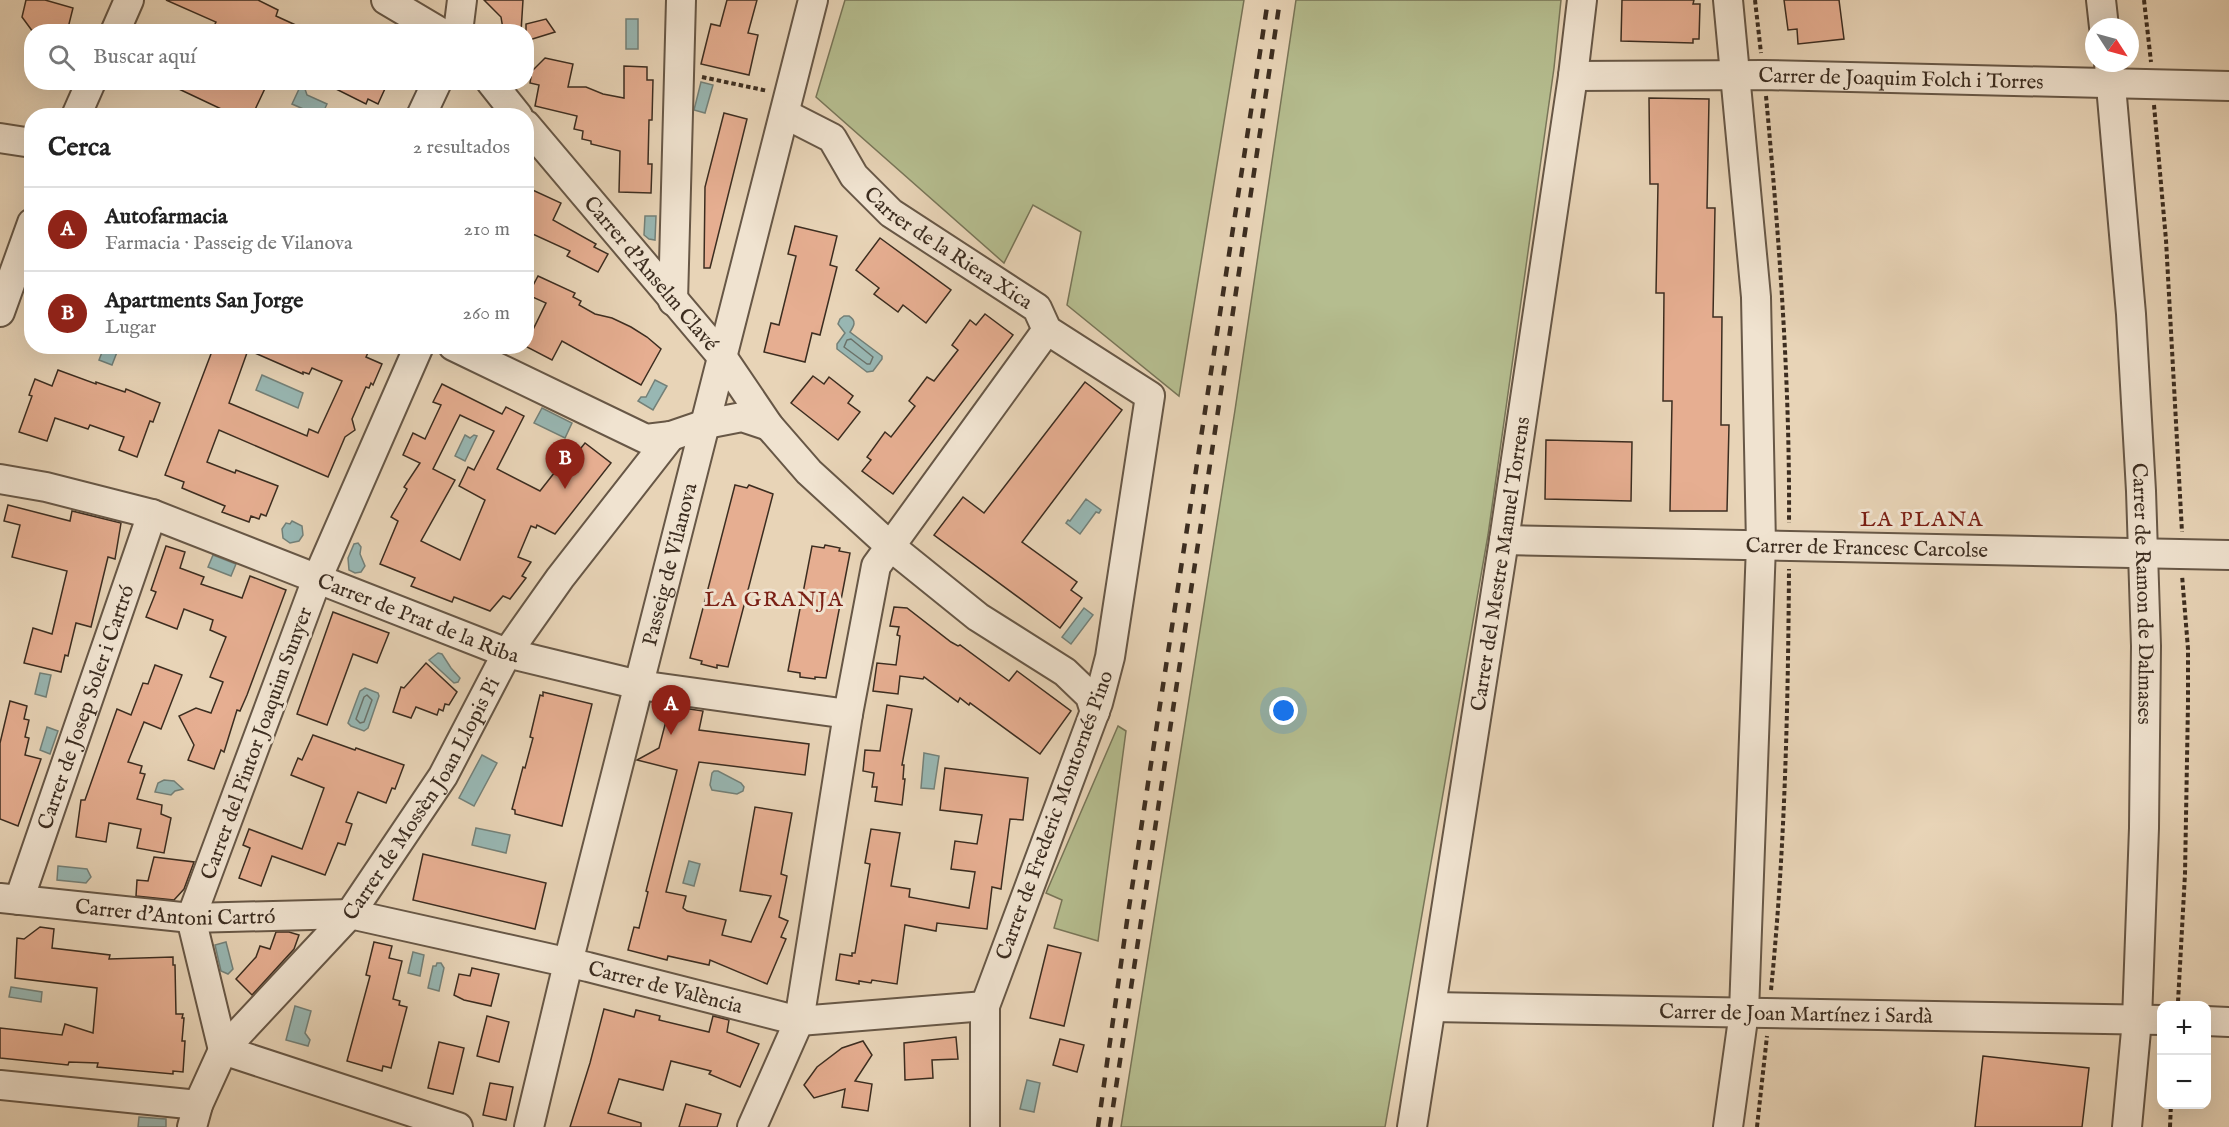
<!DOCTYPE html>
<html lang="es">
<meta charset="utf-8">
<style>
:root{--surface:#fff;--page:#f2f2f2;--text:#222;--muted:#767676;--line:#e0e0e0;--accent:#8f2418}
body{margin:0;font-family:"IM FELL English",serif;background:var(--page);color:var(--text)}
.controls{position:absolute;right:18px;bottom:18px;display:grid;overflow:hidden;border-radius:12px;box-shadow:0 6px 24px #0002}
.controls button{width:54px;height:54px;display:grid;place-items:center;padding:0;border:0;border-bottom:2px solid var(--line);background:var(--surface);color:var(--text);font:30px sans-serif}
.compass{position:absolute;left:2085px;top:18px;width:54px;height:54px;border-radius:50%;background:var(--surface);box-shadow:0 6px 24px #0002;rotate:126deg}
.you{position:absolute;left:1284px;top:711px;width:21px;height:21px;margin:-15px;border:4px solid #fff;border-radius:50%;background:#1a73e8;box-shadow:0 0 0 9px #1a73e833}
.badge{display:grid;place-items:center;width:39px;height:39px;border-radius:50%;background:var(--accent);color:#fff;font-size:20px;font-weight:700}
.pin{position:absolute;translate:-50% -50px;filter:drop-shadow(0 2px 3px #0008)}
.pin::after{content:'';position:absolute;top:32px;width:21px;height:18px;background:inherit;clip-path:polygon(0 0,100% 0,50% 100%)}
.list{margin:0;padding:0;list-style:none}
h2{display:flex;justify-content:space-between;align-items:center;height:78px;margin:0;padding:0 24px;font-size:26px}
h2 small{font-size:20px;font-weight:400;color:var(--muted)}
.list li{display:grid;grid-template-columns:39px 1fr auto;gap:18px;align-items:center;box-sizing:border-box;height:84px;padding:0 24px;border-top:2px solid var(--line)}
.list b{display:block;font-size:22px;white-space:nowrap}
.list p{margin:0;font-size:20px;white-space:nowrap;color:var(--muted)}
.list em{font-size:20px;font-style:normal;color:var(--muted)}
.icon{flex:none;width:33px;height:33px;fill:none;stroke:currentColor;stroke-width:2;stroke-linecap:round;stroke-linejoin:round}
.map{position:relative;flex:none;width:2229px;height:1127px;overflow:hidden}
.search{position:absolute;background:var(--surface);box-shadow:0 6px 24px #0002;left:24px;top:24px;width:510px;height:66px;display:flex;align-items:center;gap:15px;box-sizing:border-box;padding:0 21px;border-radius:24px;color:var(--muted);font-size:22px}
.panel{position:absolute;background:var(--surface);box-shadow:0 6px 24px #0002;left:24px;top:108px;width:510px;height:246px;border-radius:24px}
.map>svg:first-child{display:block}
.green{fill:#b5bd8f;stroke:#787558;stroke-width:1.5}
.water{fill:#98b7b3;stroke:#738078;stroke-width:1.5}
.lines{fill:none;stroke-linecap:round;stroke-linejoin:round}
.shore{stroke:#6a726a;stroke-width:1.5}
.building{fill:#e6ae91;stroke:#3c2d20;stroke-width:1.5;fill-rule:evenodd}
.minor-casing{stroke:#675746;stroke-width:32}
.path{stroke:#3c2d20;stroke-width:4;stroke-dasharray:4.5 3;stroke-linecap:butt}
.minor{stroke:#f0e3d0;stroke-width:28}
.rail{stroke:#3c2d20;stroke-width:4.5;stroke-dasharray:10 10;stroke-linecap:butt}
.labels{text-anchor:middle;stroke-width:6;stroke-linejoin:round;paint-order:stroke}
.street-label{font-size:21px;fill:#3c2d20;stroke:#f0e3d0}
.neighbourhood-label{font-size:22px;letter-spacing:1.5px;fill:#7a1f14;stroke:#f0e3d0}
</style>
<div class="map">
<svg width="2229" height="1127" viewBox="0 0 2229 1127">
<rect width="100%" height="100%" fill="#e8d4b7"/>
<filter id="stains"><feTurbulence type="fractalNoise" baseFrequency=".00333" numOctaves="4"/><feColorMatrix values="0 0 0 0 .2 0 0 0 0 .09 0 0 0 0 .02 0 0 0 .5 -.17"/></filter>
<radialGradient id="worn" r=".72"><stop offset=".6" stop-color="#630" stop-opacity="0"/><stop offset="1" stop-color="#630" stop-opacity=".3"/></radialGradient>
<g class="green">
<polygon points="845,0 1244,0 1179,396 1067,305 1081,232 1033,205 1004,263 816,97"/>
<polygon points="1296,0 1561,0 1554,68 1488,535 1385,1127 1121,1127 1235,410"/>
<polygon points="1118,726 1126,731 1098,941 1054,928 1062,900 1046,893"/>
</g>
<g class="water">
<rect x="626" y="19" width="12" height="30"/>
<polygon points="701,82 713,85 705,113 694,110"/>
<polygon points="300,87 305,89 307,95 327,104 322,115 317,115 292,104"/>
<polygon points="645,216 656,216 655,240 649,239 644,235"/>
<path d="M844,316H849C857,321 854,326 850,332L882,356V359L873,371L867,372L837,349V344L845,333L838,324L840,319Z"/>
<polygon points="104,347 119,347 112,365 99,360"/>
<polygon points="262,375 303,393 298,408 256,390"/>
<polygon points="655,380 667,386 653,410 638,401 641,397 646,397"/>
<polygon points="542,408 572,423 565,438 534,423"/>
<polygon points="465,435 470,438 474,435 477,436 465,461 455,456"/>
<polygon points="1086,499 1101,510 1099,513 1096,512 1080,534 1066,523 1068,520 1070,521"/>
<polygon points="292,521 302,526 303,535 299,541 290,543 283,538 282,529 286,523 290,524"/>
<polygon points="358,543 361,547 360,554 365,566 361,572 355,573 349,570 348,558 354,544"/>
<polygon points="213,555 236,564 231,576 208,567"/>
<polygon points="1084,608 1093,615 1071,644 1062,637"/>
<polygon points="438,653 442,654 451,668 460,678 458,682 454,683 429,660"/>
<polygon points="40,673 51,675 46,697 35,694"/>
<polygon points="365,688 378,693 379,696 368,728 364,731 351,726 348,723 360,691"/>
<polygon points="47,727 58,731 50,754 40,750"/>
<polygon points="924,753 939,756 934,789 921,788"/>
<polygon points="482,755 497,763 474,806 459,798"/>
<polygon points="714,771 718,771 741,783 744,787 743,791 737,794 712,790 710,785 712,773"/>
<polygon points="164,780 174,781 183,789 175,791 171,795 155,792 158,783"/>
<polygon points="476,828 510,835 506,853 472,845"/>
<polygon points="689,861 700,864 694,886 683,883"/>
<polygon points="58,866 87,869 91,877 86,883 57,880"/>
<polygon points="226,942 233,969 228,974 221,971 215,945"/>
<polygon points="413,952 424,955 420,976 408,973"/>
<polygon points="437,963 441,963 444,968 439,991 428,988 433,966 436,966"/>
<polygon points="11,987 42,992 41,1002 9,997"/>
<polygon points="295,1006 311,1011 305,1033 310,1040 308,1046 286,1040"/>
<polygon points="1027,1080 1040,1083 1034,1112 1020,1109"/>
<polygon points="139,1117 166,1119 166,1127 138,1127"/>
</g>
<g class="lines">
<g class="shore">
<polygon points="851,339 873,357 870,364 867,364 844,347 847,340"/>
<polygon points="367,695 372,700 364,722 360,723 356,719 364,697"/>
</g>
</g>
<g class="building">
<polygon points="26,0 45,0 73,8 67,32 33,32 22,17"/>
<polygon points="166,0 258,0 278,10 276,16 311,32 211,32 216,22"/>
<polygon points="484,0 523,0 521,32 503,29 501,17"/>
<polygon points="727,0 757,0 748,33 758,35 749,75 701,64 711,24 720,26"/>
<polygon points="1622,0 1694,0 1693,4 1700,4 1699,39 1693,39 1693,43 1621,41"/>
<polygon points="1784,0 1839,0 1844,39 1798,44 1797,29 1788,30"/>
<polygon points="546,19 555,32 526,41 526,24"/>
<polygon points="545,58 573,64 568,87 586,87 603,94 624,98 624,66 647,67 647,80 653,80 652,120 649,120 648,164 652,164 651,193 619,192 620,151 591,144 591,141 582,139 583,131 574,129 577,116 535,106 539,85 530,83 532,71"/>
<polygon points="164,82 268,82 252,116 236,116"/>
<polygon points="322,82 388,82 378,104 368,99 366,104"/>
<polygon points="1649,98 1709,99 1707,208 1715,208 1713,317 1722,317 1721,425 1729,425 1727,511 1670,511 1672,401 1663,401 1664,293 1656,293 1658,184 1650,184"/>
<polygon points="724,113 747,119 710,268 704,268 705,187"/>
<polygon points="526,187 561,203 553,220 596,244 594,247 608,254 598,272 567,256 570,251 526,231"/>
<polygon points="795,226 837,236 830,265 837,267 820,335 812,333 805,362 764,352 771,323 779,325 796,256 788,254"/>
<polygon points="880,238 951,290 926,323 903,305 898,312 874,294 879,288 856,270"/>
<polygon points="538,276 575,293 573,297 581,301 579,305 595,314 612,318 631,327 647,337 661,349 641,385 562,341 552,360 525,346 546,303 528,295"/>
<polygon points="985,314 1013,335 893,494 862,471 871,460 867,457 885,432 891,437 915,406 909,401 927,377 934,381 958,350 952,345 970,320 976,325"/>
<path d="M214,346H371L366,357L382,364L373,385L371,383L369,388L366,387L352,419L355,430L345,437L328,477L219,430L207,462L235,473L236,470L278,486L266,516L261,514L259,519L251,516L249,522L222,512L225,506L182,488L184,482L165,475ZM248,350L303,374V372L309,374L312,368L342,381L318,433L309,429L307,436L229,403Z"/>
<polygon points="58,370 96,384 96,382 125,392 126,389 160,403 153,422 150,421 137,457 119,450 124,437 90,425 88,429 55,418 47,441 19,432 32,396 29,395 35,379 52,386"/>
<polygon points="813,376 824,384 829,377 853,396 848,403 860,412 838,440 791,403"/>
<polygon points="1085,382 1122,410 1022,542 1077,582 1071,590 1082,598 1060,628 934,535 963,497 984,513"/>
<path d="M442,384L502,414L506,407L524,416L497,469L540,491L573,449L577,453L585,443L611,463L555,534L537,525L536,528L531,526L518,557L531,562L522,576L526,578L510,599L503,596L490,611L454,597L452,602L411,586L415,578L380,564L398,521L391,517L407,489L404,487L420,463L403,455L413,433L425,439L441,405L433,402ZM460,415L494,431L474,470L468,467L459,486L485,500L460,560L421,541L455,480L433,469Z"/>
<polygon points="1546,440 1632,442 1631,501 1545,499"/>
<polygon points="735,485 747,488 749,485 773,494 728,667 717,665 717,668 701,664 702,661 690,658"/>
<polygon points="8,505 70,521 72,511 121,523 115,559 108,557 91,627 76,623 68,656 65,655 61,672 24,663 33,628 52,634 67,571 12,557 20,525 4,521"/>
<polygon points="825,545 840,548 839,551 850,553 826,678 815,677 815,679 800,677 800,673 788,671 812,546 824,548"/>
<polygon points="166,546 185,552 180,568 204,577 201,584 242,598 250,576 286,590 247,695 240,711 237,710 224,752 221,750 214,769 188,760 194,745 179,716 196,708 211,713 223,682 210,677 226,637 210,630 213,620 184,609 177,629 146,617 156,592 151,590"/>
<polygon points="894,607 907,608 951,642 958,646 960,645 1009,681 1017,671 1071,711 1040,754 970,703 969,705 960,698 958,702 924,677 923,679 900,676 898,694 873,691 877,663 896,665 900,636 897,635 899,627 890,626"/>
<polygon points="333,612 389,633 377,663 353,654 327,725 297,714"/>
<polygon points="426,663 457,692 449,705 445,704 443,711 439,709 437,715 416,707 411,718 393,712 401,687 404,688"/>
<polygon points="155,665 182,675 161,729 144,722 128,762 142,766 140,773 145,774 137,799 162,805 161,814 171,818 164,853 137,848 141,829 109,823 106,842 76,837 81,800 85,800 117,709 131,715 143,683 148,684"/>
<polygon points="543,692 592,704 562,826 515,814 515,810 512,809 523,767 525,768 533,738 530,737 540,695 543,696"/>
<polygon points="10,701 27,706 24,719 29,720 25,737 29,738 25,755 41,759 18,826 0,819 0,743"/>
<polygon points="887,705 912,709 902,765 904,765 903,779 905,779 902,805 875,801 877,787 872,787 874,773 863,771 865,750 880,751"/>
<polygon points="683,708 703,711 699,730 809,744 805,775 699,762 666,892 686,896 683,908 687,911 726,920 722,935 751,942 771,896 740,891 755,807 792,813 781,874 787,876 779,917 788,921 781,937 786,939 767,984 710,960 709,965 668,956 667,960 628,950 634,927 639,928 648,892 646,891 677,770 637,760 659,748 666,721"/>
<polygon points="313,735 355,750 356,748 404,765 395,789 392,788 386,803 358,792 346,822 352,824 345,845 338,843 325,875 272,856 261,886 239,878 250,848 243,845 249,829 302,849 324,788 291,775 298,758 302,760"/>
<polygon points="945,768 1028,778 1023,820 1010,819 1001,889 992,887 987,929 937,923 936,931 905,925 897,984 872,980 871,983 859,981 859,984 836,980 840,954 852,956 852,953 855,953 870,864 865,863 871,829 900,833 891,886 910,889 909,897 969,908 975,872 951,869 955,841 977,844 982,815 940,810"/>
<polygon points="423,854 546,883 535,929 413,900"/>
<polygon points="154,857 194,862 184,889 174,900 136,896 137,880 148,881"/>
<polygon points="40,927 54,929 52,948 110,955 109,959 173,957 173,965 175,965 176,1014 183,1014 182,1018 184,1018 182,1041 185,1041 183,1072 173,1071 173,1074 97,1067 98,1063 69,1062 68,1065 0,1058 0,1028 62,1035 65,1024 93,1033 97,988 15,978 17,938 24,939"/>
<polygon points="276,932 289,932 299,935 294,949 252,995 236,979 256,957 260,946 270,949"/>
<polygon points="374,942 392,946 389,958 402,961 393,999 400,1001 399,1005 407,1007 391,1068 383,1066 382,1071 347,1061 370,976 366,975"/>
<polygon points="1048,945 1081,953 1064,1026 1030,1018"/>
<polygon points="472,968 499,974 491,1006 464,1000 454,995 459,974 470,976"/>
<polygon points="604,1009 634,1017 636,1010 660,1016 659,1020 709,1032 713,1016 729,1020 727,1032 759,1044 740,1087 709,1074 711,1071 671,1061 663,1090 619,1079 608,1113 641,1123 641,1127 570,1127 590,1063"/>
<polygon points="487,1016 509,1022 499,1062 477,1056"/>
<polygon points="956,1037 958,1059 932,1060 933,1078 905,1080 904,1043"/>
<polygon points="1060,1039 1084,1045 1077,1072 1053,1065"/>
<polygon points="863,1041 872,1055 855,1081 872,1084 868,1111 842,1107 845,1089 814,1098 804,1085 817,1067 842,1048"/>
<polygon points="439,1042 464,1048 453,1094 428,1088"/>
<polygon points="1983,1056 2089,1068 2082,1127 1975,1127"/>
<polygon points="490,1083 513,1087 506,1120 483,1115"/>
<polygon points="686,1104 721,1114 717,1127 679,1127"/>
</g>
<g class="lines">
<g class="minor-casing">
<g id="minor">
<polyline points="386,0 440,32"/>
<polyline points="1728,0 1756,297 1761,545 1744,1012 1728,1127"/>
<polyline points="2101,0 2104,27"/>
<polyline points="115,32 129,0"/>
<polyline points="458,32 462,0"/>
<path id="s1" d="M2109,63L2131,314L2141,491L2146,646L2144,828L2137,1020L2127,1127"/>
<path id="s2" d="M1573,76L1764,75L2229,86"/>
<polyline points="491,82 518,116"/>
<path id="s3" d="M785,114L832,138L854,176L891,213L1037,308L1047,330L1150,396L1110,657L1098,703L985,1006V1127"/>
<polyline points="76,116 91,82"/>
<polyline points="421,116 437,82"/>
<path id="s4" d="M526,125L723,358L769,426L809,472L890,546L978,617L1065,672L1090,696L1095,712"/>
<polyline points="0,138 32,143"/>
<polyline points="673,301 681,0"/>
<polyline points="0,312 32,223"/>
<polyline points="419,346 317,579 191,918 223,1050 458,1127"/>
<polyline points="453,346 646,439 671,436 706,424 742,417 769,426"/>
<path id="s5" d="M0,479L46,487L152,514L507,653L639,685L848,714"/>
<path id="s6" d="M1504,540L2229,555"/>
<path id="s7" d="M0,898L191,918L350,914L588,967L799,1021L985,1006"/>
<path id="s8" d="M19,900L152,514"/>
<path id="s9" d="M1432,1007L2162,1020"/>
<polyline points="2206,1021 2229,1022"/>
<polyline points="0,1085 198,1105"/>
<path id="s10" d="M192,1127L198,1105L223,1050L350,914L443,776L507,653L560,578L671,436"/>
<path id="s11" d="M529,1127L572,947L813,0"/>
<polyline points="752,1127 799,1021 848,714 876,566 1047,330"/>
<path id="s12" d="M1412,1127L1504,540L1573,76L1582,0"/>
</g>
</g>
<g class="path">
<polyline points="1755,0 1761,53"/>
<polyline points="2144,0 2151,62"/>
<polyline points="702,77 768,91"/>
<path d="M1766,96C1779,238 1790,380 1789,523"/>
<polyline points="2154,105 2166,240 2182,532"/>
<path d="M1771,990C1785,850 1788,710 1789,569"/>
<polyline points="2178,1002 2185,874 2188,703 2188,649 2182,575"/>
<polyline points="1757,1127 1767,1036"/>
<polyline points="2170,1127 2171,1104"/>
</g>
<use href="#minor" class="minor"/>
<g class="rail">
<polyline points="1098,1127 1128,914 1268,0"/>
<polyline points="1110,1127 1280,0"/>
</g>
</g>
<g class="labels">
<g class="street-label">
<text dy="7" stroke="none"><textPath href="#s2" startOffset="328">Carrer de Joaquim Folch i Torres</textPath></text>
<text dy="7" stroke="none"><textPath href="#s3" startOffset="216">Carrer de la Riera Xica</textPath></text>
<text dy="7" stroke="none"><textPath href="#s4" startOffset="194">Carrer d'Anselm Clavé</textPath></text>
<text dy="7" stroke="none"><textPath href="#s6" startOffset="363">Carrer de Francesc Carcolse</textPath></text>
<text dy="7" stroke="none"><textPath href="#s11" startOffset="580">Passeig de Vilanova</textPath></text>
<text dy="7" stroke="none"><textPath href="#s12" startOffset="570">Carrer del Mestre Manuel Torrens</textPath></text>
<text dy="7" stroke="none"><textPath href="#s1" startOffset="532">Carrer de Ramon de Dalmases</textPath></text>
<text dy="7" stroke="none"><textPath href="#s5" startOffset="442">Carrer de Prat de la Riba</textPath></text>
<text dy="7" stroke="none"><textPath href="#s8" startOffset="204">Carrer de Josep Soler i Cartró</textPath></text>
<text transform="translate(256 743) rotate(-70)" y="7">Carrer del Pintor Joaquim Sunyer</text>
<text dy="7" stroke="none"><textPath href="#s10" startOffset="405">Carrer de Mossèn Joan Llopis Pi</textPath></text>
<text transform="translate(1054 815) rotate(-70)" y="7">Carrer de Frederic Montornés Pino</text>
<text dy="7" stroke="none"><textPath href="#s7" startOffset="176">Carrer d'Antoni Cartró</textPath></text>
<text dy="7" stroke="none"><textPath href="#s7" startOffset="675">Carrer de València</textPath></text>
<text dy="7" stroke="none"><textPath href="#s9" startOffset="364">Carrer de Joan Martínez i Sardà</textPath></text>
</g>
<g class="neighbourhood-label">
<text x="1922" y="526">LA PLANA</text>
<text x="774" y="606">LA GRANJA</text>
</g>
</g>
<rect width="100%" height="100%" filter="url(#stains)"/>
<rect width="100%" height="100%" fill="url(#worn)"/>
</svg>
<div class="controls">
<button>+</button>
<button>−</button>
</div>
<svg class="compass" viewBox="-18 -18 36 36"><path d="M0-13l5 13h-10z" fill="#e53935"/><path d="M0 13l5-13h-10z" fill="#767676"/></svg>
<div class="you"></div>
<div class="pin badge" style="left:671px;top:735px">A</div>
<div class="pin badge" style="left:565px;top:489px">B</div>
<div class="search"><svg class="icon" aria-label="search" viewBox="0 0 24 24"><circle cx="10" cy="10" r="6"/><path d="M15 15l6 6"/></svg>Buscar aquí</div>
<section class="panel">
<h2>Cerca<small>2 resultados</small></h2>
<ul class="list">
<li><span class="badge">A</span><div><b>Autofarmacia</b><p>Farmacia · Passeig de Vilanova</p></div><em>210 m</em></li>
<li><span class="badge">B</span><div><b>Apartments San Jorge</b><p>Lugar</p></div><em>260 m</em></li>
</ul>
</section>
</div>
